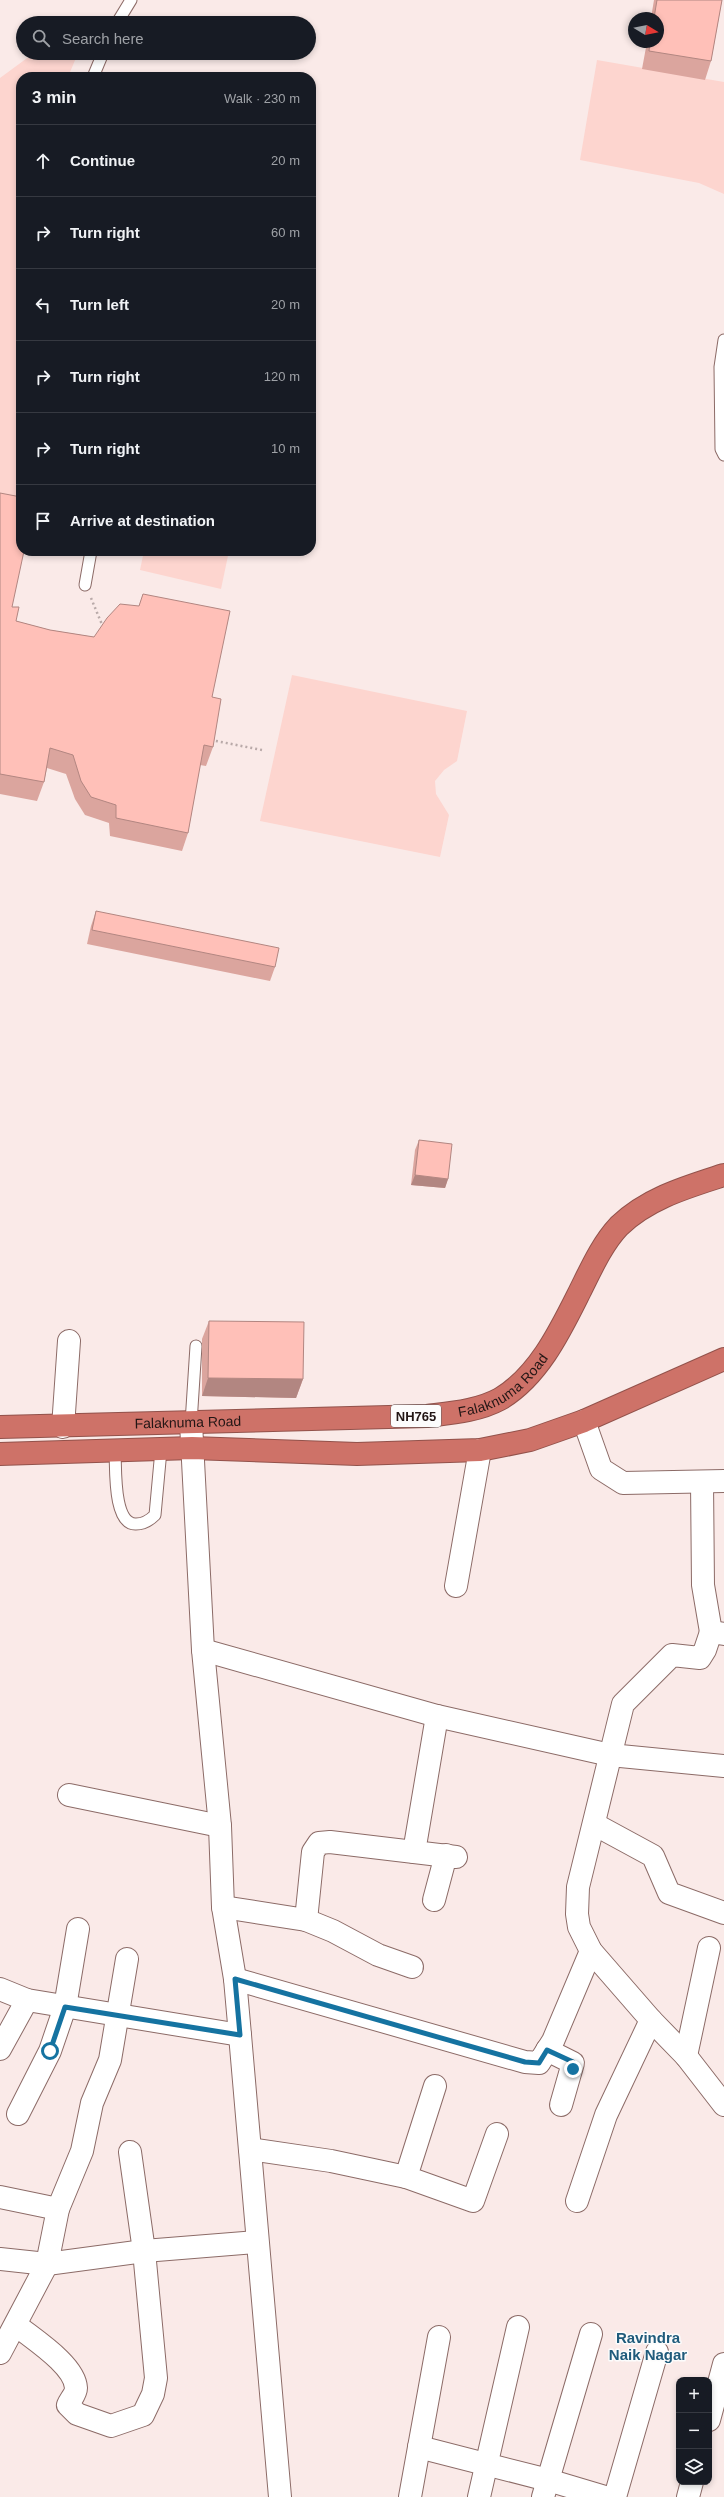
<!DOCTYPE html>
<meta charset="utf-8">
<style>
:root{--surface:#171b24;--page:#20242c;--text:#f1f3f6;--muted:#9ea1a6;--line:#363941}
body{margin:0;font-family:Helvetica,sans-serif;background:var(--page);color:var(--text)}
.controls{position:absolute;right:12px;bottom:12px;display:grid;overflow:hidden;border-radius:8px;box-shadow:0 2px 6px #0003}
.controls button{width:36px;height:36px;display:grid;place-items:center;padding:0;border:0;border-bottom:1px solid var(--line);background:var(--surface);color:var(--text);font:20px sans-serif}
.compass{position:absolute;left:628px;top:12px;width:36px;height:36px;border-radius:50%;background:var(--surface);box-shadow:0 2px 6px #0003;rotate:100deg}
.stop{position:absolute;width:12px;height:12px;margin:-9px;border:3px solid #1573a1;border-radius:50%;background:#fff}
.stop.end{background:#1573a1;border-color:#fff;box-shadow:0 1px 4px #0008}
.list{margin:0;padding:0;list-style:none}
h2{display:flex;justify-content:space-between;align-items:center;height:52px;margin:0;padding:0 16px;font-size:17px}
h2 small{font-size:13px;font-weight:400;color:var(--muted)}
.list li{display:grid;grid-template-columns:26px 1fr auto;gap:12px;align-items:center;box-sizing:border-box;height:72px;padding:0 16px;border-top:1px solid var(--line)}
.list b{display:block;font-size:15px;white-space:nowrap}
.list em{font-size:13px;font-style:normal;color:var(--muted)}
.icon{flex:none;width:22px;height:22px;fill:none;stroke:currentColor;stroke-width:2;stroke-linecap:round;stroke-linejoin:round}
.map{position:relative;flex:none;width:724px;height:2497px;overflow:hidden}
.search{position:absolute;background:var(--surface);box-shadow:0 2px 6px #0003;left:16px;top:16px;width:300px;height:44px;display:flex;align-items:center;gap:10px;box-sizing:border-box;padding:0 14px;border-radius:22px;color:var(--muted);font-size:15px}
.panel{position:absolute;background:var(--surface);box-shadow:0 2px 6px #0003;left:16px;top:72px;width:300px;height:484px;border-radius:16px}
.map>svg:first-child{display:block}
.green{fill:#fdd5cf}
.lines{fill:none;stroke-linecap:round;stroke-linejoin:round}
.lane-casing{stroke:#8c6b67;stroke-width:13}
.street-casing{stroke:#8c6b67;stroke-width:24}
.highway-casing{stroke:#92524b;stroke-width:24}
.path{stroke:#b9aaa9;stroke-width:2.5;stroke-dasharray:2 3;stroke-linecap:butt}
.lane{stroke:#fff;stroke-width:11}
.street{stroke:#fff;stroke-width:22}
.highway{stroke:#ce7268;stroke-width:22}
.wall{fill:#dba59e}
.shaded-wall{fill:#b28681}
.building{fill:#ffc0b8;stroke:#b28681}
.route{stroke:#1573a1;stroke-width:5}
.labels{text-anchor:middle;stroke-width:3;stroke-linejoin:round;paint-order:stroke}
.shield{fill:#fcfcfc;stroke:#645b5a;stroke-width:1}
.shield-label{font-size:13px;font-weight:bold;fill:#231615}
.street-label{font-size:14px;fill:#231615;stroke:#fcfcfc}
.neighbourhood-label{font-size:15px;font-weight:bold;fill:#205b7b;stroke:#fcfcfc}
</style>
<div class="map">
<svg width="724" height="2497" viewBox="0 0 724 2497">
<rect width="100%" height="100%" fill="#faeae8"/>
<g class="green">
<polygon points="34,53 78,53 68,77 21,77 21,499 0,513 0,78"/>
<polygon points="597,60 724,82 724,194 699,183 580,160"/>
<polygon points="144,551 229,551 221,589 140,570"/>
<polygon points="292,675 467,711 457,761 444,770 435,781 436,794 449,815 440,857 260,821"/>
</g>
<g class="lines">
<g class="lane-casing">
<g id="lane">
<polyline points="117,23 131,0"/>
<polyline points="93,77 103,53"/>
<polyline points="724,340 720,367 721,449 724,455"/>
<polyline points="85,585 91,551"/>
<polyline points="191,1423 196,1346"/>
<path d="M115,1452C116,1468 113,1525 136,1524C144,1524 149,1521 155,1515L161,1450"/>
</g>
</g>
<g class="street-casing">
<g id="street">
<polyline points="584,1421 601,1469 623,1483 724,1481"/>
<polyline points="191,1423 203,1650 220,1826 223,1907 235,1979 240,2035 280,2497"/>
<polyline points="63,1427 69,1341"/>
<polyline points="702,1482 703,1585 711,1632"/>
<polyline points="456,1586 480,1450"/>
<polyline points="724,1634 711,1632 705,1650 700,1658 672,1655 623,1704 578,1887 577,1914 579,1927 591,1951 651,2020 686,2056 724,2105"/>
<polyline points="203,1650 437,1716 610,1755 724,1766"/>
<polyline points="437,1716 414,1852 456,1857"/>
<polyline points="69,1795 220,1826"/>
<polyline points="594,1824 653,1856 669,1893 724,1913"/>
<polyline points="434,1900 446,1855"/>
<polyline points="223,1907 306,1920 313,1852 319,1843 330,1842 414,1852"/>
<polyline points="306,1920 333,1931 378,1955 412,1967"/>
<polyline points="235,1979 525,2062 539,2063 553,2041 591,1951"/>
<polyline points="0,1989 27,2000 240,2035"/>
<polyline points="0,2049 27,2000"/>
<polyline points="547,2050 573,2063 561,2105"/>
<polyline points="686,2056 709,1948"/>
<polyline points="435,2086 406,2177 473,2201 497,2134"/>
<polyline points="18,2114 50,2051 65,2007 78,1929"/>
<polyline points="250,2149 331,2161 406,2177"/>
<polyline points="0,2197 58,2209"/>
<polyline points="577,2201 606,2115 651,2020"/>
<polyline points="0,2259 47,2264 144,2251 257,2242"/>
<path d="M16,2325C33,2339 75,2365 76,2388C76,2394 70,2400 68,2405L77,2414L111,2426L143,2415L153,2394L156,2378L144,2251L130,2152"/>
<polyline points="0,2353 47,2264 58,2209 82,2151 92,2103 110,2060 127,1959"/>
<polyline points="709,2420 724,2364"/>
<polyline points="419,2447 548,2480 605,2497"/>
<polyline points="410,2497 439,2337"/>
<polyline points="479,2497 518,2327"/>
<polyline points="543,2497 591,2334"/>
<polyline points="615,2497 657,2352"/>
<polyline points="688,2497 692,2482"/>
</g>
</g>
<g class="highway-casing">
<g id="highway">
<path id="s1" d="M0,1427L427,1416C451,1413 478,1411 500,1399C539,1376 561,1329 580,1291C591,1269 602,1244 619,1226C648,1198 687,1187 724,1175"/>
<polyline points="0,1454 192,1448 357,1454 480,1450 530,1440 584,1421 724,1359"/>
</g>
</g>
<g class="path">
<polyline points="91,598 103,627"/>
<polyline points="211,740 262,750"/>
</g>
<use href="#lane" class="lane"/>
<use href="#street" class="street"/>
<use href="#highway" class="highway"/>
</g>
<g class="wall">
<polygon points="654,0 722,0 711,61 705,80 642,69 647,42 658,42 658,18 651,18"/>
<polygon points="0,493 12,607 16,621 50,630 94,637 139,606 143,594 212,697 213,747 206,766 200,765 188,833 182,851 110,836 109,823 85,815 75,799 66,774 47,768 44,782 37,801 0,794"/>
<polygon points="96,911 275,967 270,981 87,944 91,926"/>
<polygon points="419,1140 448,1179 445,1188 411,1185 415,1150"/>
<polygon points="209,1321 303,1379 296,1398 202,1396 202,1339"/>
</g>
<g class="shaded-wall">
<polygon points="415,1175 448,1179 445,1188 411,1185"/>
<polygon points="208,1378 303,1379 296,1398 202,1396"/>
</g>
<g class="building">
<polygon points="657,0 722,0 711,61 649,51 650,42 658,42 658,18 654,18"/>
<polygon points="0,493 21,497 21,551 24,551 12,607 19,607 16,621 50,630 94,637 107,618 120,604 139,606 143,594 230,611 212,697 221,699 213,747 204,745 188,833 116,818 116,805 91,797 81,781 73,755 50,748 44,782 0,774"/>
<polygon points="96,911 279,948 275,967 92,930"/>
<polygon points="419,1140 452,1144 448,1179 415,1175"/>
<polygon points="209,1321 304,1322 303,1379 208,1378"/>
</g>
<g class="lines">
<polyline class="route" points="50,2051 65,2007 240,2035 235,1979 525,2062 539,2063 547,2050 573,2062 573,2069"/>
</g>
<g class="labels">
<rect class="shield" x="391" y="1405" width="50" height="22" rx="3"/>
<g class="shield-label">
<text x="416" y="1421">NH765</text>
</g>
<g class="street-label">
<text dy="5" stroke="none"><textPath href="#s1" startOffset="512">Falaknuma Road</textPath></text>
<text dy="5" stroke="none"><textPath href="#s1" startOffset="188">Falaknuma Road</textPath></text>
</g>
<g class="neighbourhood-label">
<text x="648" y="2343">Ravindra<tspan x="648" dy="17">Naik Nagar</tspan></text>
</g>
</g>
</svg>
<div class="controls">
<button>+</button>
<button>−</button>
<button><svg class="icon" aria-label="layers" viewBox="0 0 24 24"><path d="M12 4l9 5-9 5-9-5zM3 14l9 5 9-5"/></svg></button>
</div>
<svg class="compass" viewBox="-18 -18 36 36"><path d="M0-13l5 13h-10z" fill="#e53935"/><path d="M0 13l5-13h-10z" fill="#9ea1a6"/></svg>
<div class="stop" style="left:50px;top:2051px"></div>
<div class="stop end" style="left:573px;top:2069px"></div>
<div class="search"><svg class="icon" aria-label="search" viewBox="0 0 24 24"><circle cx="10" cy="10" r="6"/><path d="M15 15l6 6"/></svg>Search here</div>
<section class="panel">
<h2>3 min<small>Walk · 230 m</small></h2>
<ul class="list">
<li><svg class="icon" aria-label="ahead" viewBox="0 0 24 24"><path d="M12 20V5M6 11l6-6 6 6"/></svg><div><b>Continue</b></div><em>20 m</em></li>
<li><svg class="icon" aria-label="right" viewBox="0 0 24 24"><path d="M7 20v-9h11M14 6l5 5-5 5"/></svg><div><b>Turn right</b></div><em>60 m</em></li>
<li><svg class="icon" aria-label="left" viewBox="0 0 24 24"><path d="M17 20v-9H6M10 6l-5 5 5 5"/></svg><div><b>Turn left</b></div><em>20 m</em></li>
<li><svg class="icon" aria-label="right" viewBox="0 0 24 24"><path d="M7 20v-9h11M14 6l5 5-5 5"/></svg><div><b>Turn right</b></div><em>120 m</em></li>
<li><svg class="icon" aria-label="right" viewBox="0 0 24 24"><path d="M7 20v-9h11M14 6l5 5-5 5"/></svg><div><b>Turn right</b></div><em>10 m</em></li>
<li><svg class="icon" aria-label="arrive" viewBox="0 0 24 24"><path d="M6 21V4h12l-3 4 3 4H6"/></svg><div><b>Arrive at destination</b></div></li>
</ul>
</section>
</div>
